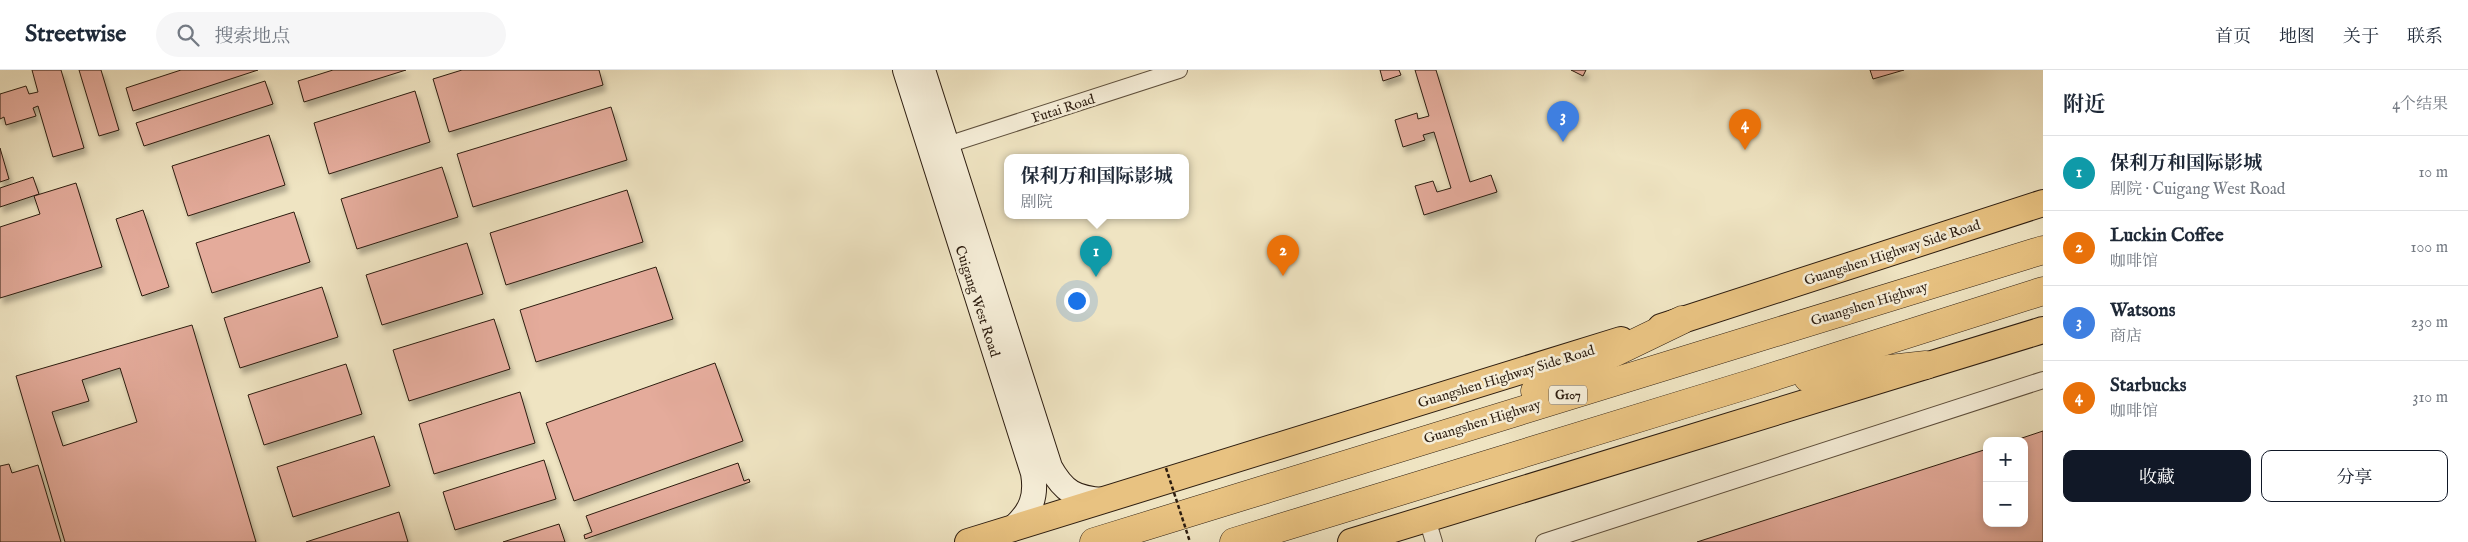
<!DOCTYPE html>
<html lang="zh">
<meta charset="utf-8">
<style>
:root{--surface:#fff;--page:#f6f6f7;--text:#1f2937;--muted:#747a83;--line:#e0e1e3;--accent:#111827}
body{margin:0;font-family:"IM FELL English","Noto Serif SC",serif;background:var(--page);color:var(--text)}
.controls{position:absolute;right:15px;bottom:15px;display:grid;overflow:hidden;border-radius:10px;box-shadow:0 2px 8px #0003}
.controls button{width:45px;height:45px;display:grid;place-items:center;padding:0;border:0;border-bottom:1px solid var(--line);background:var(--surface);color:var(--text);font:25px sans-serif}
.you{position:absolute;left:1076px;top:230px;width:18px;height:18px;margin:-12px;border:4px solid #fff;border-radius:50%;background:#1a73e8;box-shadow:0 0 0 8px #1a73e833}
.badge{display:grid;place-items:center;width:32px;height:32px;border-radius:50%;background:var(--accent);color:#fff;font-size:16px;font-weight:700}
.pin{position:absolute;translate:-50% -41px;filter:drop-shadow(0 1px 2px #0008)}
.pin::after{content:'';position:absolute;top:26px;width:18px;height:15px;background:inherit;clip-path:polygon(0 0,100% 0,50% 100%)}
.popup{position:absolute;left:1004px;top:84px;width:185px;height:65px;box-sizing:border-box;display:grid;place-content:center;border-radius:10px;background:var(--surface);filter:drop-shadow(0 1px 4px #0005);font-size:16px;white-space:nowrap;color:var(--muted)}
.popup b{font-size:19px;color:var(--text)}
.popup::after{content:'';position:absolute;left:50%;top:100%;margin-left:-10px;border:10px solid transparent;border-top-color:var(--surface)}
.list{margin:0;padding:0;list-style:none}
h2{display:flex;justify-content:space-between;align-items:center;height:65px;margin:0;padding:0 20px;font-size:21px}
h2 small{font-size:16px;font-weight:400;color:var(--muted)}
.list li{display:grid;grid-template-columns:32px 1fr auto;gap:15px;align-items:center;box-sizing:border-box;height:75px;padding:0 20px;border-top:1px solid var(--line)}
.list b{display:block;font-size:19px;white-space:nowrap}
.list p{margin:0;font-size:16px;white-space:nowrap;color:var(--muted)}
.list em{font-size:16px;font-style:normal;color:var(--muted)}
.actions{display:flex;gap:10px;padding:15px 20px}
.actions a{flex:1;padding:11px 0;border:1px solid var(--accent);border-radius:10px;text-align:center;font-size:18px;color:var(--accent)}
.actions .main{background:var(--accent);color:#fff}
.icon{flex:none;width:28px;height:28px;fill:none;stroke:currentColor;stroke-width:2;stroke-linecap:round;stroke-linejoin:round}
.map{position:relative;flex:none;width:2043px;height:472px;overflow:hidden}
header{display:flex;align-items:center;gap:30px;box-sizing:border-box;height:70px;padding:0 25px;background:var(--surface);border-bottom:1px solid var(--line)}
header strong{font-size:24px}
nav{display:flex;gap:28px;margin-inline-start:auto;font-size:18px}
.search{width:350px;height:45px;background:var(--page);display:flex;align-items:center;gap:12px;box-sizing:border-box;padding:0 18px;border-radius:28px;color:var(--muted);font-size:19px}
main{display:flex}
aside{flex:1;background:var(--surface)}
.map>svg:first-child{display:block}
.building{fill:#e4ab9b;stroke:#2d1d10;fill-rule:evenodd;filter:url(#shadow)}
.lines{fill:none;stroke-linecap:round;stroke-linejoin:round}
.street-casing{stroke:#5e4f3c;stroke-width:18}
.secondary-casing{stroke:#2d1d10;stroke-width:26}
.primary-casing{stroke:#2d1d10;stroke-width:28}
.highway-casing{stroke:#2d1d10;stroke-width:29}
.street{stroke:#f5edd7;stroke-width:16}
.secondary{stroke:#f5edd7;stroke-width:24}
.primary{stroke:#e8c281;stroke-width:26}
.highway{stroke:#e8c281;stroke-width:28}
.path-bridge{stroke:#2d1d10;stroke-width:2.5;stroke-dasharray:4 2.5;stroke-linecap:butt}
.labels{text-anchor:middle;stroke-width:5;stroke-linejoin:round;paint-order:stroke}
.shield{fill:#f5edd7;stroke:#695b4c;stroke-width:1}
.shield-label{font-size:12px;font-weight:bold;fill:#2d1d10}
.street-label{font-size:14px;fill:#2d1d10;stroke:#f5edd7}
</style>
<header>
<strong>Streetwise</strong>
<div class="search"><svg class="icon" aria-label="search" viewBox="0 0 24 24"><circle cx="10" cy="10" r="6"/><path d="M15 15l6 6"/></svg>搜索地点</div>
<nav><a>首页</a><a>地图</a><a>关于</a><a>联系</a></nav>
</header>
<main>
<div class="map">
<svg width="2043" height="472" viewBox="0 0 2043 472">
<defs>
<filter id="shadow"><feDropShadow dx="3" dy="5.5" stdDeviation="2.5" flood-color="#0004"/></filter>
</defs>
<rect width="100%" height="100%" fill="#efe4c2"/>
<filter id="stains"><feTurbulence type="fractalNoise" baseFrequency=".004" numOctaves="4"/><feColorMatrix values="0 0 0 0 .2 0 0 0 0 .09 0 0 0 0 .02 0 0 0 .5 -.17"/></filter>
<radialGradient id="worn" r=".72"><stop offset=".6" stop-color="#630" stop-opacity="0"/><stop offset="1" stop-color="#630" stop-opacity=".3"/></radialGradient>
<g class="building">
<polygon points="32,0 61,0 84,78 53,87 38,36 33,38 36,46 6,55 4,47 0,49 0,24 26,16 29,24 38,22"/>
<polygon points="79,0 101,0 119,60 99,66"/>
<polygon points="181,0 258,0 133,41 126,18"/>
<polygon points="333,0 406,0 304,32 298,11"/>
<polygon points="462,0 599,0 603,15 449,62 433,9"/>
<polygon points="1380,0 1399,0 1401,5 1383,11"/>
<polygon points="1415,0 1436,0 1470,112 1491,105 1497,122 1424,145 1415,116 1433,111 1437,122 1451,118 1434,62 1423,65 1425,70 1403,77 1395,50 1417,43 1418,49 1429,46"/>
<polygon points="1571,0 1586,0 1583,6"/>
<polygon points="1870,0 1904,0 1873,9"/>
<polygon points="265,11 273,34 144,76 136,53"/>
<polygon points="415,21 430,72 329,104 314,53"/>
<polygon points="611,37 627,90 473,137 457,84"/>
<polygon points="269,65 285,115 188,146 172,96"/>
<polygon points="0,78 9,109 0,112"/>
<polygon points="442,97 458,147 357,179 341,129"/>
<polygon points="33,107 39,124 0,137 0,118"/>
<polygon points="76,113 102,197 0,228 0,157 40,144 34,126"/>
<polygon points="627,120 643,172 506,215 490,163"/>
<polygon points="143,140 169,217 142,226 116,149"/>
<polygon points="294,142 310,192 212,223 196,173"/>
<polygon points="467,173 483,224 382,255 366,205"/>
<polygon points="656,197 673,249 536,292 520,240"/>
<polygon points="322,217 338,267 240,298 224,248"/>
<polygon points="494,249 510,299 409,331 393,280"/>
<path d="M192,255L256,472H65L16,306ZM120,298L137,352L63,376L52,342L89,331L82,310Z"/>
<polygon points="715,293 743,371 574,431 546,353"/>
<polygon points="346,294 362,344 264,375 248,325"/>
<polygon points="520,322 535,373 434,404 419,354"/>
<polygon points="2043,361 2043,472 1697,472 1987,379 1987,453 2024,453 2024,371 2013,371"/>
<polygon points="374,366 390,416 293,447 277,397"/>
<polygon points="544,390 556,429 455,460 443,422"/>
<polygon points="738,393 744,411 749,409 750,412 585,469 584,465 592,462 586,446"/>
<polygon points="9,394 12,403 38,395 61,472 0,472 0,396"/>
<polygon points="399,442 408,472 306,472"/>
<polygon points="559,454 565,472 503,472"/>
</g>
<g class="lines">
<g class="street-casing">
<g id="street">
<polyline points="947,75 1179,0"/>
<polyline points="1427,449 1434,472"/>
<polyline points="1544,472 2043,310"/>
</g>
</g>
<g class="secondary-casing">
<g id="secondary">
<path d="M905,0L1033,403C1037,427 1031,441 1014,457"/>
<path d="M923,0L1050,397C1064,422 1075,428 1103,430"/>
</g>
</g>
<g class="primary-casing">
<g id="primary">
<polyline points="1661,257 2043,133"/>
<polyline points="968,472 1621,270"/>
<polyline points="1351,472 2043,260"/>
</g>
</g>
<g class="highway-casing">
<g id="highway">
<polyline points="1808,308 1926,295"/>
<polyline points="1535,321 1682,250"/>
<polyline points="1094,472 2043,180"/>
<polyline points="1234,472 1750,314 2043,221"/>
</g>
</g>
<use href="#street" class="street"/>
<use href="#secondary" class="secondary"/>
<use href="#primary" class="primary"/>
<use href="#highway" class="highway"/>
<polyline class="path-bridge" points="1166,398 1190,472"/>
</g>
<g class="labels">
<rect class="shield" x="1549" y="315.5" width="38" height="19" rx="4"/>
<g class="shield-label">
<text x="1568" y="329">G107</text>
</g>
<g class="street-label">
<text transform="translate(1063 38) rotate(-18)" y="5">Futai Road</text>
<text transform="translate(1892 182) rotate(-18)" y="5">Guangshen Highway Side Road</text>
<text transform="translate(978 231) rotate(72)" y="5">Cuigang West Road</text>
<text transform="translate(1869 233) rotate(-17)" y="5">Guangshen Highway</text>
<text transform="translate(1506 306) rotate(-17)" y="5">Guangshen Highway Side Road</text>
<text transform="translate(1482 351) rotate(-17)" y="5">Guangshen Highway</text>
</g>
</g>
<rect width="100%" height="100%" filter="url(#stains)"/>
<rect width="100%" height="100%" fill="url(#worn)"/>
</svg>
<div class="controls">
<button>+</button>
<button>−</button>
</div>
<div class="you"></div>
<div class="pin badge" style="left:1096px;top:207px;background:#0f9aa8">1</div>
<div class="popup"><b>保利万和国际影城</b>剧院</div>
<div class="pin badge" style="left:1283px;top:206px;background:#e8710a">2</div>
<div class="pin badge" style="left:1563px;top:72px;background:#3f7fe0">3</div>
<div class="pin badge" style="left:1745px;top:80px;background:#e8710a">4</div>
</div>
<aside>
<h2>附近<small>4个结果</small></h2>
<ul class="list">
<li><span class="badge" style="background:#0f9aa8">1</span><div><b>保利万和国际影城</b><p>剧院 · Cuigang West Road</p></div><em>10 m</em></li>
<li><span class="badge" style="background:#e8710a">2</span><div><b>Luckin Coffee</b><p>咖啡馆</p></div><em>100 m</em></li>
<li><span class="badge" style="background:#3f7fe0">3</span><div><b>Watsons</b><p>商店</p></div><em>230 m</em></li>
<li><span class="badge" style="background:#e8710a">4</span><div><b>Starbucks</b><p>咖啡馆</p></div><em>310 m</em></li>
</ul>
<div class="actions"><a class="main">收藏</a><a>分享</a></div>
</aside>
</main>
